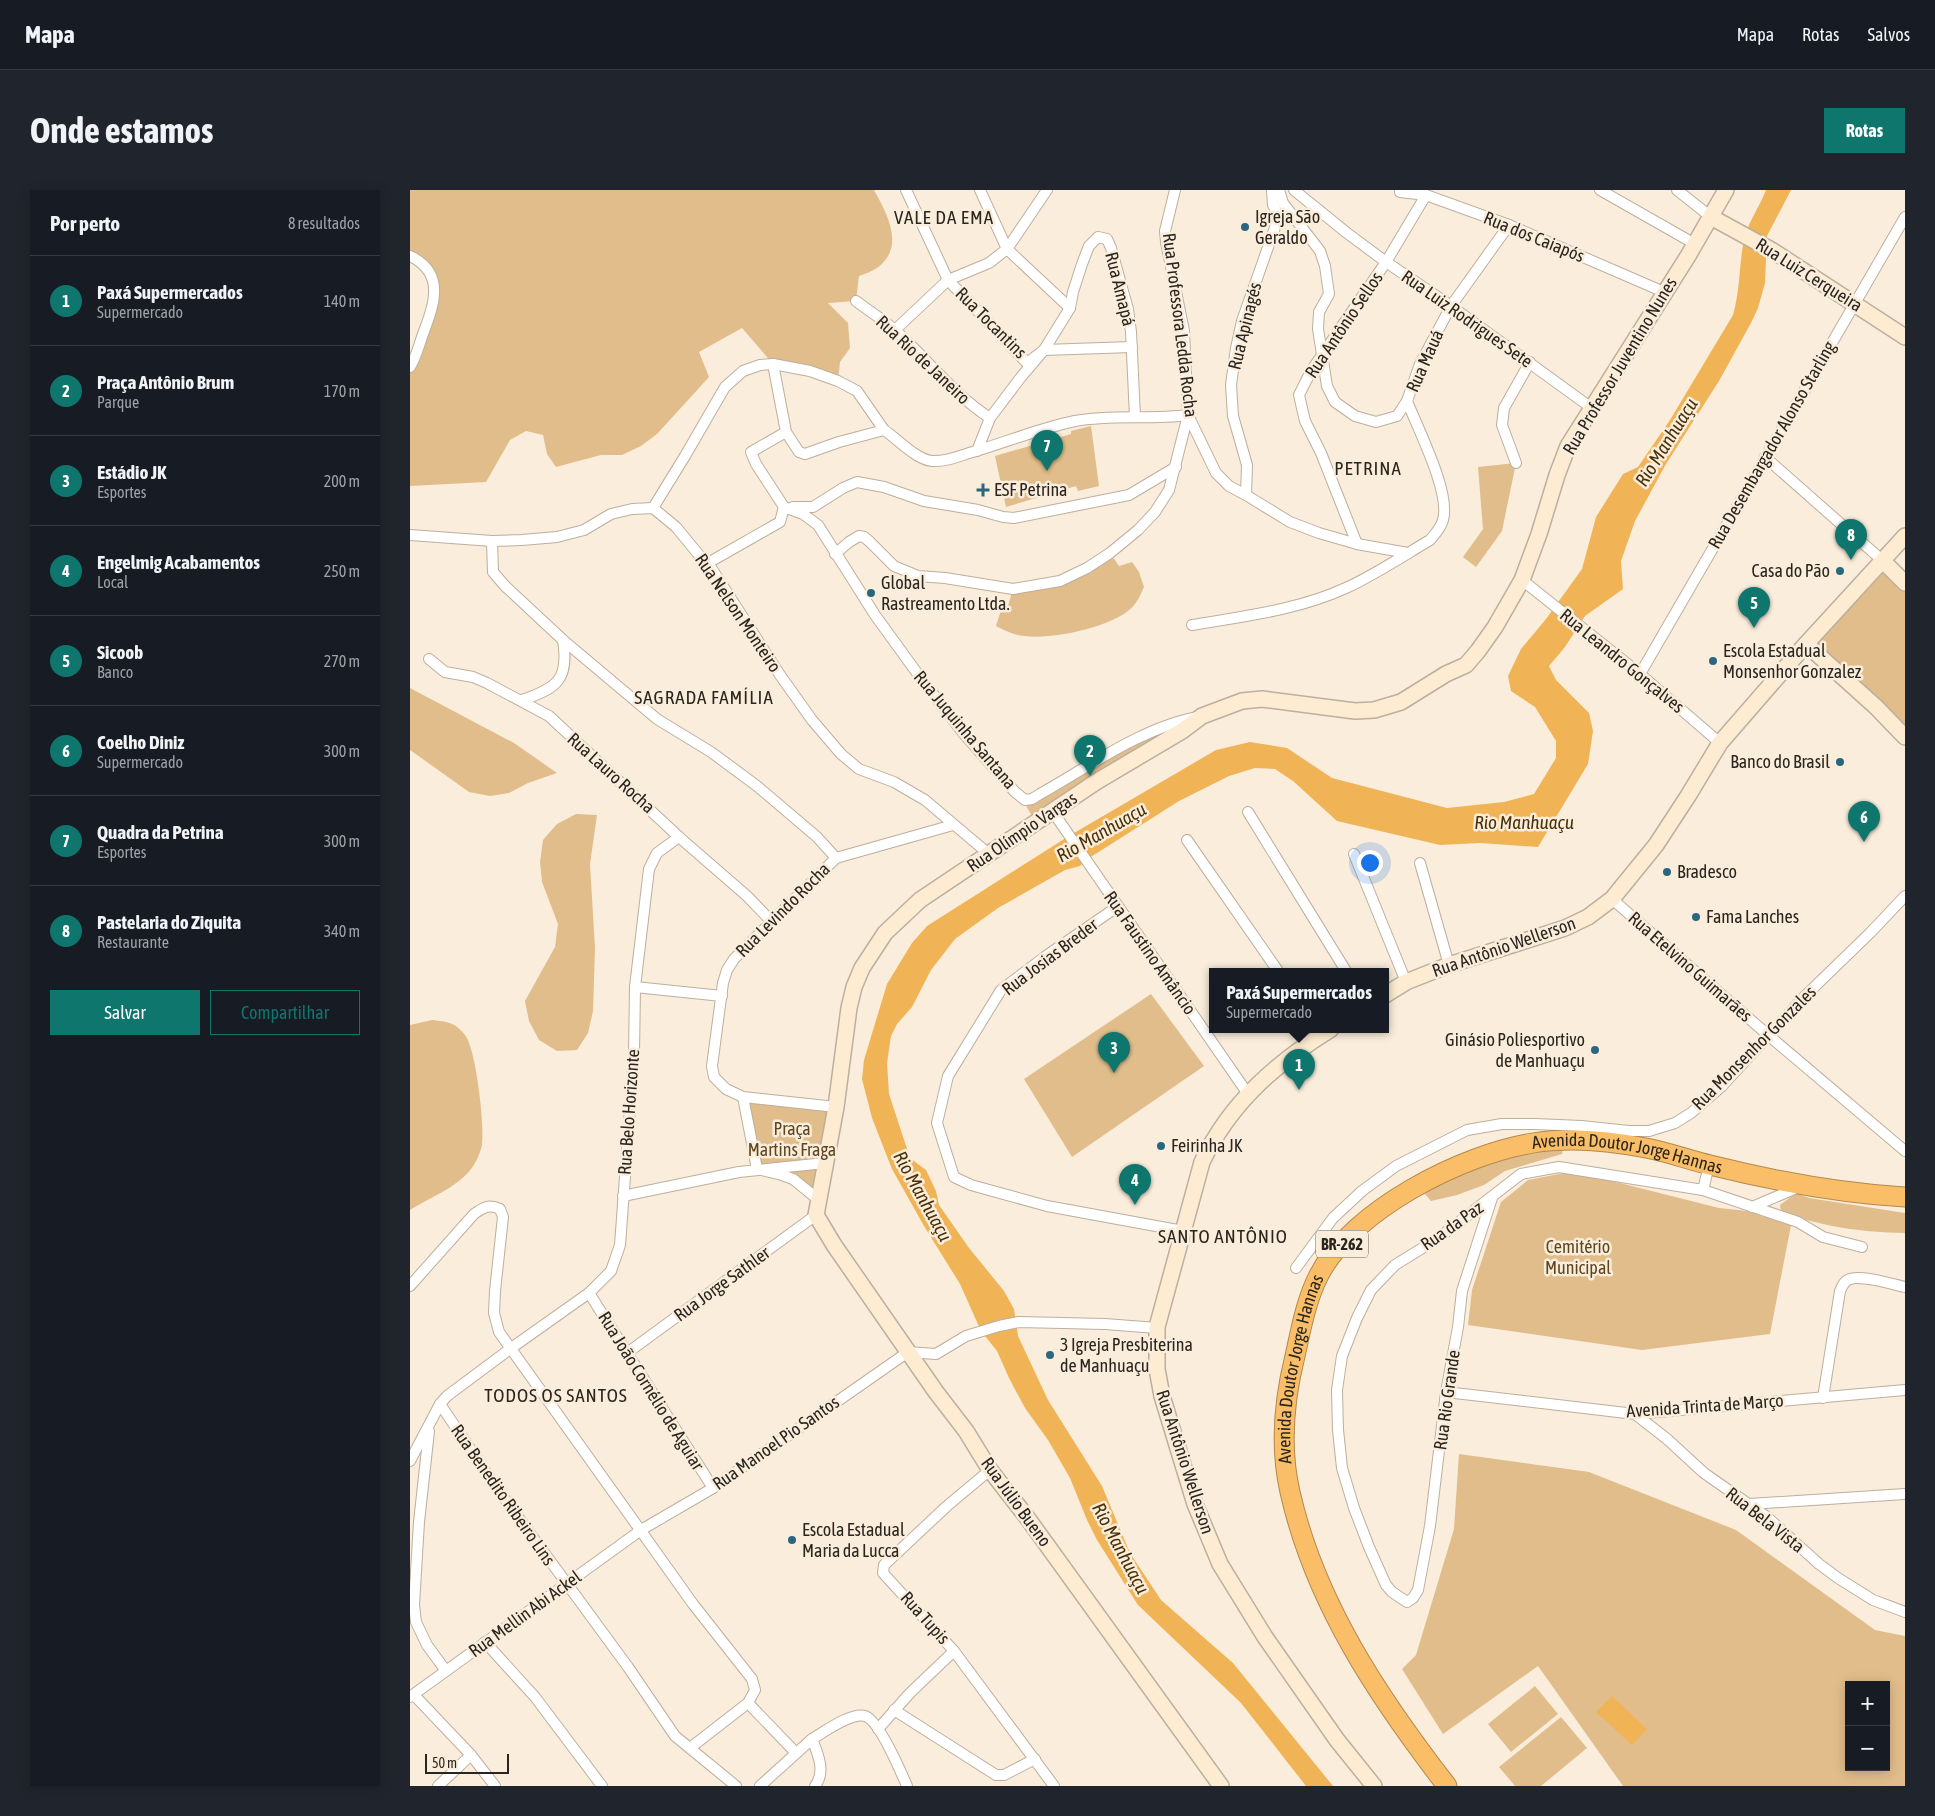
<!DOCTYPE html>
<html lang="pt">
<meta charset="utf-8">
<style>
:root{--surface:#171b24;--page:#20242c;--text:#f1f3f6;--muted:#9ea1a6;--line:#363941;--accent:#0f766e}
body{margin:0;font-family:"Asap Condensed",sans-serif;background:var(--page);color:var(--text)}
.controls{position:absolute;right:15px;bottom:15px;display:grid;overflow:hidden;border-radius:0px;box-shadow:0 2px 12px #0003}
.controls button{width:45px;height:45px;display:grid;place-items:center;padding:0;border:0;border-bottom:1px solid var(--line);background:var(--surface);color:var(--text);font:25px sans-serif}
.scale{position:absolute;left:15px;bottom:12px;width:84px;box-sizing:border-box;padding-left:5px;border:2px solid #2a251f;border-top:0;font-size:14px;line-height:18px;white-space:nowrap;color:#2a251f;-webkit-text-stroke:4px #faeddb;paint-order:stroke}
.you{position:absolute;left:959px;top:672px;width:18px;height:18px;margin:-12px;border:4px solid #fff;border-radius:50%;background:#1a73e8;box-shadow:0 0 0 8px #1a73e833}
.badge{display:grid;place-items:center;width:32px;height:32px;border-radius:50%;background:var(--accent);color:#fff;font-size:16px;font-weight:700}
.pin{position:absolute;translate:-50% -41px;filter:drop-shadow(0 1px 2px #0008)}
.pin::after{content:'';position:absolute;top:26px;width:18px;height:15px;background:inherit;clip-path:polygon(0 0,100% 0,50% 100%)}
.popup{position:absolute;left:799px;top:778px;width:180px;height:65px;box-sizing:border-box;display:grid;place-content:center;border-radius:0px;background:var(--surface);filter:drop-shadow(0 1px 4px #0005);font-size:16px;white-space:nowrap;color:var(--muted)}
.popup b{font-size:19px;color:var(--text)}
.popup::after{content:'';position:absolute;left:50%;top:100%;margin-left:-10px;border:10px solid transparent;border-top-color:var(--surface)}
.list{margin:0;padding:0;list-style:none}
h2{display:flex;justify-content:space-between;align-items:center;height:65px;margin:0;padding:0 20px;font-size:21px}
h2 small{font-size:16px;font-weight:400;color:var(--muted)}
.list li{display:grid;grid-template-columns:32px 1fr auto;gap:15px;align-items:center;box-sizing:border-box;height:90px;padding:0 20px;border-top:1px solid var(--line)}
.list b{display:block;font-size:19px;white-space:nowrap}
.list p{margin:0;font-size:16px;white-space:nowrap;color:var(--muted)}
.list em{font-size:16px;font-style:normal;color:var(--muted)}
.actions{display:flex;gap:10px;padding:15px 20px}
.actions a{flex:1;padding:11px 0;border:1px solid var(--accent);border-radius:0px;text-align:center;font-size:18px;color:var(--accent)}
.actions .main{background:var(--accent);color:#fff}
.map{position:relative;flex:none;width:1495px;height:1596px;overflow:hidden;border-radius:0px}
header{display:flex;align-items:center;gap:30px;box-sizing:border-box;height:70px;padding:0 25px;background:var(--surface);border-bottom:1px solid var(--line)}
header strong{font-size:24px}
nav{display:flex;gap:28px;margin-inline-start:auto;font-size:18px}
.intro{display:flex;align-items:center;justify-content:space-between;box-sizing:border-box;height:120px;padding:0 30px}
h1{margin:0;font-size:35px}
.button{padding:12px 22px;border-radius:0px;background:var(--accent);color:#fff;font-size:18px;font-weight:700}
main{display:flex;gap:30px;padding:0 30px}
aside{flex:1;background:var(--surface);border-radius:0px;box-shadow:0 2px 12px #0003}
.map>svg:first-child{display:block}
.green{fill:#e1bd8b;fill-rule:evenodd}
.water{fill:#f0b457}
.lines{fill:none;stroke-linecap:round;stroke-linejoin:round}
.street-casing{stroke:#bcaf9e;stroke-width:12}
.secondary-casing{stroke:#bcaf9e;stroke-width:18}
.highway-casing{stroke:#b1884e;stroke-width:21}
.street{stroke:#fff;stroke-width:10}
.secondary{stroke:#fdecd1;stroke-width:15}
.highway{stroke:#f9be67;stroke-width:19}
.poi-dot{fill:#2a677e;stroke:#faeddb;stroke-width:2}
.labels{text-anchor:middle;stroke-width:5;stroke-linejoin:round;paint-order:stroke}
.shield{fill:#faeddb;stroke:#686157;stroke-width:1}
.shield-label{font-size:16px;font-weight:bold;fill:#2a251f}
.poi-label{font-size:18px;fill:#2a251f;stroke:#faeddb;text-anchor:start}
.street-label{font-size:18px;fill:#2a251f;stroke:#faeddb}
.park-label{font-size:18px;fill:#5e451f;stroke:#faeddb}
.neighbourhood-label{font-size:19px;letter-spacing:1px;fill:#2a251f;stroke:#faeddb}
.water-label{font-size:19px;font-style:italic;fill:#493108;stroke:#faeddb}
</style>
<header>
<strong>Mapa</strong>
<nav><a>Mapa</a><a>Rotas</a><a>Salvos</a></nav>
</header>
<div class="intro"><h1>Onde estamos</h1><a class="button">Rotas</a></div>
<main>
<aside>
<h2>Por perto<small>8 resultados</small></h2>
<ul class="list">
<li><span class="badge">1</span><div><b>Paxá Supermercados</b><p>Supermercado</p></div><em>140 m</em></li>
<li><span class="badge">2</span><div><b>Praça Antônio Brum</b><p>Parque</p></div><em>170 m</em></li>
<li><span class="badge">3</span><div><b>Estádio JK</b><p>Esportes</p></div><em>200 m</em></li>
<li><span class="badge">4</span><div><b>Engelmig Acabamentos</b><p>Local</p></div><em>250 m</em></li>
<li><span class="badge">5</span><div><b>Sicoob</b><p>Banco</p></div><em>270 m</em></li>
<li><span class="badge">6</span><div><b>Coelho Diniz</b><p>Supermercado</p></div><em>300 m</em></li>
<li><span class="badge">7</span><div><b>Quadra da Petrina</b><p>Esportes</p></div><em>300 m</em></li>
<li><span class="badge">8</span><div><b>Pastelaria do Ziquita</b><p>Restaurante</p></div><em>340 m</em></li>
</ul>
<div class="actions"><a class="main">Salvar</a><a>Compartilhar</a></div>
</aside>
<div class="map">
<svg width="1495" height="1596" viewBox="0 0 1495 1596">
<rect width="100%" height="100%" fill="#faeddb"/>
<g class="green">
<path d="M0,0H464C477,24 496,57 467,78C462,81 455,84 449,86L446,111L418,113L438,133L440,158L430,172L428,191L363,174L332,138L289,162L299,187L247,244L231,256L212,265H191L146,277L137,264L133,245L116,241L100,250L76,292L0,296V177L20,125L23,90L0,66Z"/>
<polygon points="681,236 689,296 668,301 666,296 596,317 585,266 661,244 661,241"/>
<polygon points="1106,273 1092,341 1066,377 1053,367 1073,339 1068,277"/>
<path d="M700,363L709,376L722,372L729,382L734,397C731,403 729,409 725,414C707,438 631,453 604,444C598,442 592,439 586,436L590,423L597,419L603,399L650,391Z"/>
<polygon points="1473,371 1495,393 1495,547 1396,454"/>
<polygon points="0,498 104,553 147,583 118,593 99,603 80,606 59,602 0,560"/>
<polygon points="792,526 626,633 611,607 615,610 708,560"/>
<polygon points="166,624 187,625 180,674 185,758 183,821 178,843 167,860 147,861 129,850 119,831 115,811 145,757 148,734 132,692 130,672 133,650 147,634"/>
<polygon points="741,804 794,876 662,967 614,889"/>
<path d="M22,830C38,832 45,832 55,845C66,858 75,937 72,955C71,960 68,968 65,973C52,996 22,1006 0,1020V835Z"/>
<polygon points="333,907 426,917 409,1010 383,989 347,979"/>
<polygon points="1153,958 1152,964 1095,981 1074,995 1047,1005 1021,1011 1015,1004 1017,999 1053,981 1112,961"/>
<polygon points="1154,983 1190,988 1309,1018 1337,1021 1381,1035 1360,1144 1232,1160 1058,1135 1062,1100 1091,1012 1118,990"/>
<path d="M1386,1003L1399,1008L1495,1023V1043C1449,1042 1415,1037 1371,1022L1370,1015Z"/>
<path d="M1049,1264L1179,1282L1326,1340L1465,1440L1495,1446V1596H1213L1128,1476L1033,1544L992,1479L1006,1465L1044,1339ZM1439,1495H1476V1577H1439Z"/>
<polygon points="1125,1496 1148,1524 1101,1562 1078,1534"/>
<polygon points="1151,1527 1177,1558 1131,1596 1105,1596 1089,1577"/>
</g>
<g class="water">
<path d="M1356,0H1381L1357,46L1355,93L1348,118L1341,133L1309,191L1256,274L1225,331L1211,371L1213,399L1175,426L1155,457L1139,476L1146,490L1179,523L1183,541L1178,574L1128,657L1070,653L1030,655L927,631L883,591L865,579L845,578L819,586L769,611L676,670L670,676L655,680L588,718L545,749L521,780L502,817L487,834L481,846L477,873L479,904L500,968L516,980L526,1001L529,1015L559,1058L594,1101L604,1119L608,1146L638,1210L692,1296L720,1363L751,1410L823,1473L923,1596H896L831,1513L728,1415L687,1350L677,1330L660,1288L638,1250L615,1218L599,1188L587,1161L571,1141L550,1094L514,1036L482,979L462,928L452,889L454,870L477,794L502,753L517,736L659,646L806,560L840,552L877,558L922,588L1037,618L1094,612L1124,604L1146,568V551L1125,517L1101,501L1098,486L1111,459L1136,429L1172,379L1186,327L1213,284L1228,277L1260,230L1323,125C1330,100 1329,79 1333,55C1336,35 1349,18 1356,0Z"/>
<polygon points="1202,1506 1237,1539 1222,1555 1186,1522"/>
</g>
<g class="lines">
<g class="street-casing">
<g id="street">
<polyline points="496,0 538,90 617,173 634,160 722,157"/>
<polyline points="570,0 597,59 660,118"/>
<polyline points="765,0 755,41 756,52 774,141 778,225 806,283 819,296 836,305 880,332 909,343 947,354 998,363"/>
<polyline points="869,0 873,13 910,61 915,76 919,104 909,122 908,139 917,196 925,212 945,226 966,232 987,226 997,211"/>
<polyline points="884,0 937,43 976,72 1041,116 1183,219"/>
<polyline points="1190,0 1285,54"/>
<polyline points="1267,0 1301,27"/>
<polyline points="990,2 1016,5 1099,35 1254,102"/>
<path d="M0,66C36,83 24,115 13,144C9,155 6,168 0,177"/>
<path d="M446,111C459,121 474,130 486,141C519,171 543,204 580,228"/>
<polyline points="485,140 538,90 579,73 597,59 637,0"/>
<polyline points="363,174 376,242"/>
<polyline points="567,261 580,228 611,187 634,160 660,118 663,102 672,74 679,56 688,47 697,49 701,58 718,119 721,142 725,227"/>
<polyline points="1355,267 1473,371"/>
<polyline points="1106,273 1092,235 1094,218 1120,172"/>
<polyline points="836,305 837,275 823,226 821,195 826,158 832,131 869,26 863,15 862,0"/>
<path d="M374,317L346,274L341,262L376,242L389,262L395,264L429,252L474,240C488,249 505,269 522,271C537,272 551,265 566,261C599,251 631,238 665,231C702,224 740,230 778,225L759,300L745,322L728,340L700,363L677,378L650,391L603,399L535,388L508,386L484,376L459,351L454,347L449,346L439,352L425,364"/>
<path d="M374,317L393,324L408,335L465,425L507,483L554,544L605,602L615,610L622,609L630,604C678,577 733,537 788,527"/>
<polyline points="383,317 403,317 433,298 447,292 474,297 514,311 568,320 593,327 604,328 719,305 766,277"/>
<polyline points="243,318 275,266 315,197 333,181 350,175 363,174 400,181 428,191 447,201 474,240"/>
<polyline points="0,345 82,351 112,350 147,347 174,340 201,324 222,319 243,318 266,337 289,365 298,373 370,485 402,530 431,564 449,579 484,592 515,610 580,665"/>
<polyline points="82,351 83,382 95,396 153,450 247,529 301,562 347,596 407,647 426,668"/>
<polyline points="947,354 911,263 895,231 889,205 901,181 976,72 1016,5"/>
<polyline points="298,373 370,332 374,317"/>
<polyline points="1112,390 1230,484 1310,553"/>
<path d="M782,435C835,426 889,420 938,397C966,384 993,366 1020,350C1025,344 1031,338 1033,330C1041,303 1008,239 997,211L1010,174L1041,116L1099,35"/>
<polyline points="19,469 35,482 63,487 77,493 139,526 269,647 337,706 362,732"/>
<polyline points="1230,484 1495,27"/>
<path d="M112,510C148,498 159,489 153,450"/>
<polyline points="643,622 838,904"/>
<polyline points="838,622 936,781"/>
<polyline points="777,650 868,781"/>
<polyline points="944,664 996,792"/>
<polyline points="1010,673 1039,775"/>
<polyline points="1202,709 1358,845 1495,961"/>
<polyline points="707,717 636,766 591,800 538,886 527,933 544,987 561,995 637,1016 773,1041"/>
<polyline points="225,797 312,806"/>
<polyline points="333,907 347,979 372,985 383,989 409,1010"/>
<polyline points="426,917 333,907 316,899 304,887 302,876 313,793 317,780 324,769 426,668 543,635"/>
<polyline points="1293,1000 1299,975"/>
<polyline points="213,1006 329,982 415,973"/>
<polyline points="1082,1008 1052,1101 1048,1137 1036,1202 1020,1336 1008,1400 1003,1408 997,1412 982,1402 976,1395 959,1357 944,1318 932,1278 928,1240 927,1200 932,1166 947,1128 961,1100 985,1075 1027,1049 1111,984 1149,977 1293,1000 1388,1032 1413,1047 1452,1057"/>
<polyline points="1342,1017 1389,997"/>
<polyline points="886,1078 923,1028 952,1001 986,976 1057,940 1092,934 1125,934 1171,936 1219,941 1239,941 1265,933 1281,923 1311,897 1395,806 1461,742 1495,706"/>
<path d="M0,1096L64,1024C74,1017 79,1014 90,1019L93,1027L85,1101L84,1123L89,1142L283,1414L342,1489L345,1500L338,1513L280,1558"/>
<polyline points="179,1103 303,1298"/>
<polyline points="217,1163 406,1025"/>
<polyline points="1036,1202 1225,1224 1495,1200"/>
<path d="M1413,1208L1430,1101C1432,1096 1434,1091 1440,1089C1454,1085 1481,1094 1495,1097"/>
<polyline points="30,1214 86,1297 218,1477 265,1546 326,1596"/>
<polyline points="1225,1224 1257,1249 1294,1283 1357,1327 1409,1374 1428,1388 1463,1410 1495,1422"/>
<polyline points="19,1241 9,1332 4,1415 6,1432 17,1455 36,1481"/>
<polyline points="0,1271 30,1214 37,1206 100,1159 179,1103 201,1081 210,1055 224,864 225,797 239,679 247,663 269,647"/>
<polyline points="580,1280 537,1316 474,1375 473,1383 544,1461 644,1596"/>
<polyline points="1339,1314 1495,1304"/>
<polyline points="75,1452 125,1507 192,1596"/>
<polyline points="4,1505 61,1565 85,1596"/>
<polyline points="0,1507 231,1340 303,1298 498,1162 526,1164 556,1146 589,1136 609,1132 695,1134 747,1138"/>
<polyline points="338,1513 386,1563"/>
<polyline points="484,1520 586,1585 594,1585 625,1569"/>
<polyline points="468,1539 500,1503 544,1461"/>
<polyline points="28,1596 61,1565"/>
<polyline points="350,1596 402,1549"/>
<path d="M405,1596C416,1582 408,1564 402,1549C414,1542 441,1522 455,1526C469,1530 491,1582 497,1596"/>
</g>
</g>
<g class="secondary-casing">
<g id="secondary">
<polyline points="1301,27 1363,61 1495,147"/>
<polyline points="1473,371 1495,393"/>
<polyline points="1396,454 1466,517 1495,547"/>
<polyline points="975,805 996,792 1039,775 1155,738 1178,727 1202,709 1246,655 1278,606 1310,553 1396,454 1495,346"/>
<path d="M921,839C866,873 820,913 792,972L747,1137V1179L752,1206L785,1314L810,1374L855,1447L927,1550L964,1596"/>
<polyline points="811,1596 616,1326 580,1280 556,1241 526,1202 424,1055 406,1025 426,917 439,818 444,797 452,778 475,743 510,710 686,592 772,541 792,526 832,511 852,509 945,521 964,520 991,512 1036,484 1056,475 1068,461 1085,437 1112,390 1129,344 1147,285 1158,256 1278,66 1316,0"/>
</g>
</g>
<g class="highway-casing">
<g id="highway">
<path id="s1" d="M1037,1596C969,1508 905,1413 880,1302C870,1258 874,1210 885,1166C891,1139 896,1110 909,1085C942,1020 1053,964 1123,953C1159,947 1200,951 1236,958C1258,962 1279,970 1300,975C1364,991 1429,1003 1495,1007"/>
</g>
</g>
<use href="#street" class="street"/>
<use href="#secondary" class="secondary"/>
<use href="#highway" class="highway"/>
</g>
<g class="poi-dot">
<circle cx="835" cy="37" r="5"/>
<path d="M570.5 292.5h5v5h5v5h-5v5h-5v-5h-5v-5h5z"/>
<circle cx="1430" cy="381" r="5"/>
<circle cx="461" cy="403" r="5"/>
<circle cx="1303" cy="471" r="5"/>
<circle cx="1430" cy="572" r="5"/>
<circle cx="1257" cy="682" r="5"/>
<circle cx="1286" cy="727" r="5"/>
<circle cx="1185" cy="860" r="5"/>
<circle cx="751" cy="956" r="5"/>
<circle cx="640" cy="1165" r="5"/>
<circle cx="382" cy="1350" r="5"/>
</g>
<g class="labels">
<rect class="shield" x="906" y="1040.5" width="52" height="27" rx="4"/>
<g class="shield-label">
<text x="932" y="1060">BR-262</text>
</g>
<g class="poi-label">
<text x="845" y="33">Igreja São<tspan x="845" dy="21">Geraldo</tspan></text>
<text x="584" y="306">ESF Petrina</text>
<text x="1420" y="387" text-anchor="end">Casa do Pão</text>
<text x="471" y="399">Global<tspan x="471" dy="21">Rastreamento Ltda.</tspan></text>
<text x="1313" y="467">Escola Estadual<tspan x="1313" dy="21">Monsenhor Gonzalez</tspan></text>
<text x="1420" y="578" text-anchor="end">Banco do Brasil</text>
<text x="1267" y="688">Bradesco</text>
<text x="1296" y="733">Fama Lanches</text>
<text x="1175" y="856" text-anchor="end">Ginásio Poliesportivo<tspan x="1175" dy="21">de Manhuaçu</tspan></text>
<text x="761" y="962">Feirinha JK</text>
<text x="650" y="1161">3 Igreja Presbiterina<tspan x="650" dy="21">de Manhuaçu</tspan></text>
<text x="392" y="1346">Escola Estadual<tspan x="392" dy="21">Maria da Lucca</tspan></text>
</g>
<g class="street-label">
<text transform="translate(1124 47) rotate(22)" y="6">Rua dos Caiapós</text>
<text transform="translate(1399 85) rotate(32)" y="6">Rua Luiz Cerqueira</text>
<text transform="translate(710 99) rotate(76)" y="6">Rua Amapá</text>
<text transform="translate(1057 129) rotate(35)" y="6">Rua Luiz Rodrigues Sete</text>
<text transform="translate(581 133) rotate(45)" y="6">Rua Tocantins</text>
<text transform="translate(770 135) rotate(83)" y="6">Rua Professora Ledda Rocha</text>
<text transform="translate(934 135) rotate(-56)" y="6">Rua Antônio Sellos</text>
<text transform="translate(835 136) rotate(-76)" y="6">Rua Apinagés</text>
<text transform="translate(513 170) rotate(43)" y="6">Rua Rio de Janeiro</text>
<text transform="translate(1015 171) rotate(-66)" y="6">Rua Mauá</text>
<text transform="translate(1210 176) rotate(-59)" y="6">Rua Professor Juventino Nunes</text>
<text transform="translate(1362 255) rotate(-60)" y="6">Rua Desembargador Alonso Starling</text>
<text transform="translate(328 423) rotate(56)" y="6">Rua Nelson Monteiro</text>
<text transform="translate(1212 471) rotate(39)" y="6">Rua Leandro Gonçalves</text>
<text transform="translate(555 540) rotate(50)" y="6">Rua Juquinha Santana</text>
<text transform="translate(201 583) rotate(42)" y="6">Rua Lauro Rocha</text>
<text transform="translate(612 642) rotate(-34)" y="6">Rua Olímpio Vargas</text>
<text transform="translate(373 720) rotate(-45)" y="6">Rua Levindo Rocha</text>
<text transform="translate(1094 757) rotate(-19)" y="6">Rua Antônio Wellerson</text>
<text transform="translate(740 763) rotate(55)" y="6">Rua Faustino Amâncio</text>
<text transform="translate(640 767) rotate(-37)" y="6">Rua Josias Breder</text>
<text transform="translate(1280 777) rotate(41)" y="6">Rua Etelvino Guimarães</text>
<text transform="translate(1344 858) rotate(-45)" y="6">Rua Monsenhor Gonzales</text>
<text transform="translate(219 922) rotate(-86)" y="6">Rua Belo Horizonte</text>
<text dy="6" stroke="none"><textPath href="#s1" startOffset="912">Avenida Doutor Jorge Hannas</textPath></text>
<text transform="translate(1042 1036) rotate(-35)" y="6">Rua da Paz</text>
<text transform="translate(312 1094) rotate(-36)" y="6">Rua Jorge Sathler</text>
<text dy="6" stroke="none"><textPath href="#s1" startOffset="461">Avenida Doutor Jorge Hannas</textPath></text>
<text transform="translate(241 1201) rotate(58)" y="6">Rua João Cornélio de Aguiar</text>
<text transform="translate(1037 1210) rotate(-82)" y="6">Rua Rio Grande</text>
<text transform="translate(1295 1216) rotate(-4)" y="6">Avenida Trinta de Março</text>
<text transform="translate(366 1253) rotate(-35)" y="6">Rua Manoel Pio Santos</text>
<text transform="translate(775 1272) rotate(72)" y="6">Rua Antônio Wellerson</text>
<text transform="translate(93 1305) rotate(55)" y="6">Rua Benedito Ribeiro Lins</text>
<text transform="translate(606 1312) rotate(54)" y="6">Rua Júlio Bueno</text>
<text transform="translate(1355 1330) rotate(38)" y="6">Rua Bela Vista</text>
<text transform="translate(115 1424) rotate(-36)" y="6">Rua Mellin Abi Ackel</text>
<text transform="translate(515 1428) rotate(48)" y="6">Rua Tupis</text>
</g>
<g class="park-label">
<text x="382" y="945">Praça<tspan x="382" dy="21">Martins Fraga</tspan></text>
<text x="1168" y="1063">Cemitério<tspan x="1168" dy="21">Municipal</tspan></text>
</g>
<g class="neighbourhood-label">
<text x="534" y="34">VALE DA EMA</text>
<text x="958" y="285">PETRINA</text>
<text x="294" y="514">SAGRADA FAMÍLIA</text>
<text x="813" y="1053">SANTO ANTÔNIO</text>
<text x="146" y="1212">TODOS OS SANTOS</text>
</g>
<g class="water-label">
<text transform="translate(1256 252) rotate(-58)" y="7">Rio Manhuaçu</text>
<text x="1114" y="639">Rio Manhuaçu</text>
<text transform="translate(691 642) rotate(-30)" y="7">Rio Manhuaçu</text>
<text transform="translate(513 1006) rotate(61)" y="7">Rio Manhuaçu</text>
<text transform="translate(711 1358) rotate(62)" y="7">Rio Manhuaçu</text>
</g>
</g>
</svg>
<div class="controls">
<button>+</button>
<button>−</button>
</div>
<div class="scale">50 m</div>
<div class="you"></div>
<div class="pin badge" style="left:889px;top:900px">1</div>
<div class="popup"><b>Paxá Supermercados</b>Supermercado</div>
<div class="pin badge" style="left:680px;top:586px">2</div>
<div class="pin badge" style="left:704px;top:883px">3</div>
<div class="pin badge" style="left:725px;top:1015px">4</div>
<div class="pin badge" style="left:1344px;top:438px">5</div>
<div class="pin badge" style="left:1454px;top:652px">6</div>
<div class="pin badge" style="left:637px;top:281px">7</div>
<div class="pin badge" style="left:1441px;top:370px">8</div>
</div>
</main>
